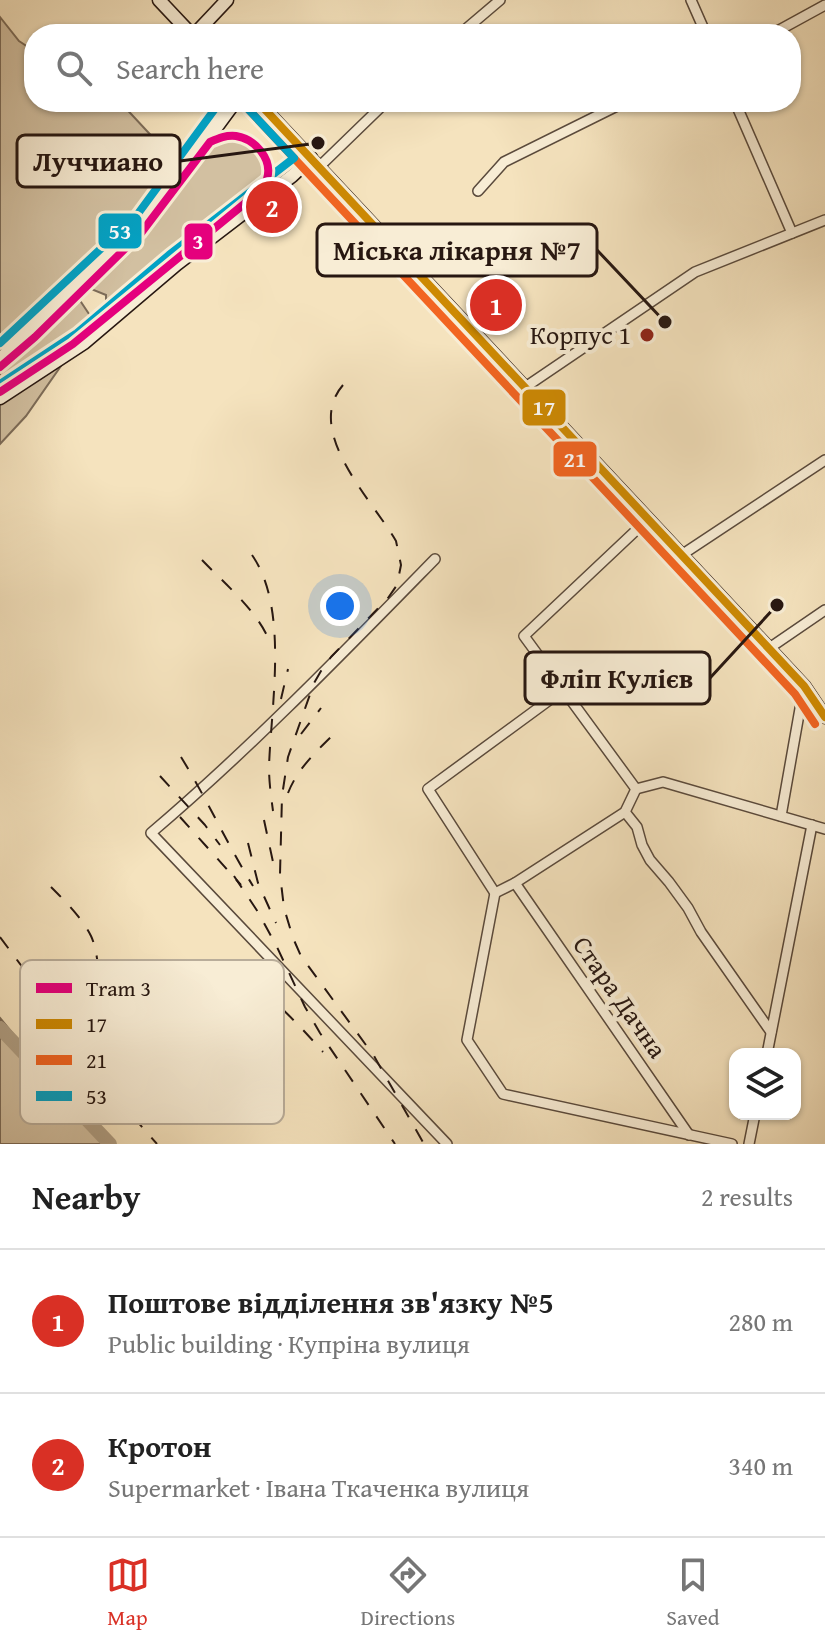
<!DOCTYPE html>
<meta charset="utf-8">
<style>
:root{--surface:#fff;--page:#f6f6f6;--text:#222;--muted:#767676;--line:#e0e0e0;--accent:#d93025}
body{margin:0;font-family:"Gentium Book Plus",serif;background:var(--page);color:var(--text)}
.controls{position:absolute;right:24px;bottom:24px;display:grid;overflow:hidden;border-radius:16px;box-shadow:0 2px 6px #0004}
.controls button{width:72px;height:72px;display:grid;place-items:center;padding:0;border:0;border-bottom:2px solid var(--line);background:var(--surface);color:var(--text);font:40px sans-serif}
.you{position:absolute;left:340px;top:606px;width:28px;height:28px;margin:-20px;border:6px solid #fff;border-radius:50%;background:#1a73e8;box-shadow:0 0 0 12px #1a73e833}
.badge{display:grid;place-items:center;width:52px;height:52px;border-radius:50%;background:var(--accent);color:#fff;font-size:26px;font-weight:700}
.pin{position:absolute;translate:-50% -50%;border:4px solid #fff;box-shadow:0 2px 8px #0006}
.list{margin:0;padding:0;list-style:none}
h2{display:flex;justify-content:space-between;align-items:center;height:104px;margin:0;padding:0 32px;font-size:34px}
h2 small{font-size:26px;font-weight:400;color:var(--muted)}
.list li{display:grid;grid-template-columns:52px 1fr auto;gap:24px;align-items:center;box-sizing:border-box;height:144px;padding:0 32px;border-top:2px solid var(--line)}
.list b{display:block;font-size:30px;white-space:nowrap}
.list p{margin:0;font-size:26px;white-space:nowrap;color:var(--muted)}
.list em{font-size:26px;font-style:normal;color:var(--muted)}
.icon{flex:none;width:44px;height:44px;fill:none;stroke:currentColor;stroke-width:2;stroke-linecap:round;stroke-linejoin:round}
.map{position:relative;flex:none;width:825px;height:1144px;overflow:hidden}
.search{position:absolute;background:var(--surface);box-shadow:0 2px 6px #0004;left:24px;right:24px;top:24px;height:88px;display:flex;align-items:center;gap:20px;box-sizing:border-box;padding:0 28px;border-radius:32px;color:var(--muted);font-size:30px}
.sheet{height:392px;background:var(--surface)}
nav{display:flex;justify-content:space-around;align-items:center;box-sizing:border-box;height:112px;border-top:2px solid var(--line);background:var(--surface);font-size:22px;color:var(--muted)}
nav a{display:grid;justify-items:center;gap:4px}
nav .on{color:var(--accent)}
.map>svg:first-child{display:block}
.green{fill:#d2c0a1;stroke:#7c6c59;stroke-width:2}
.lines{fill:none;stroke-linecap:round;stroke-linejoin:round}
.river{stroke:#af9e83;stroke-width:14}
.minor-casing{stroke:#5a4a3c;stroke-width:12}
.secondary-casing{stroke:#271711;stroke-width:15}
.minor{stroke:#f8edd5;stroke-width:9}
.secondary{stroke:#f8edd5;stroke-width:12}
.rail{stroke:#271711;stroke-width:2;stroke-dasharray:14 14;stroke-linecap:butt}
.bus-1-casing{stroke:#f8edd5;stroke-width:14}
.bus-2-casing{stroke:#f8edd5;stroke-width:14}
.bus-3-casing{stroke:#f8edd5;stroke-width:14}
.bus-1{stroke:#cd8903;stroke-width:8}
.bus-2{stroke:#f26522;stroke-width:8}
.bus-3{stroke:#02a2c5;stroke-width:8}
.tram-1-casing{stroke:#f8edd5;stroke-width:14}
.tram-1{stroke:#e5007d;stroke-width:8}
.poi-dot{fill:#8f2418;stroke:#f8edd5;stroke-width:3}
.labels{text-anchor:middle;stroke-width:8;stroke-linejoin:round;paint-order:stroke}
.poi-label{font-size:26px;fill:#271711;stroke:#f8edd5;text-anchor:end}
.street-label{font-size:26px;fill:#271711;stroke:#f8edd5}
.key{fill:#f8edd5;stroke:#b9ad9a;stroke-width:2}
.key-label{font-size:22px;fill:#271711}
.leader{fill:none;stroke:#271711;stroke-width:3}
.callout-dot{fill:#271711;stroke:#f8edd5;stroke-width:3}
.callout{fill:#f8edd5;stroke:#271711;stroke-width:3}
.callout-label{font-size:28px;text-anchor:middle;font-weight:bold;fill:#271711}
.line-badge{stroke:#f8edd5;stroke-width:3}
.badge-label{font-size:22px;text-anchor:middle;font-weight:bold;fill:#fff}
</style>
<div class="map">
<svg width="825" height="1144" viewBox="0 0 825 1144">
<rect width="100%" height="100%" fill="#f5e3be"/>
<filter id="stains"><feTurbulence type="fractalNoise" baseFrequency=".0025" numOctaves="4"/><feColorMatrix values="0 0 0 0 .2 0 0 0 0 .09 0 0 0 0 .02 0 0 0 .5 -.17"/></filter>
<radialGradient id="worn" r=".72"><stop offset=".6" stop-color="#630" stop-opacity="0"/><stop offset="1" stop-color="#630" stop-opacity=".3"/></radialGradient>
<g class="green">
<polygon points="0,17 19,41 34,51 34,102 120,102 172,158 136,217 92,259 0,337"/>
<path d="M230,139C237,140 244,141 250,145C268,157 268,178 255,193L121,301L106,310V295L91,289L144,236L209,148L219,140Z"/>
<polygon points="79,299 93,320 26,416 0,444 0,338"/>
<polygon points="0,1018 103,1144 0,1144"/>
</g>
<g class="lines">
<polyline class="river" points="0,1028 110,1144"/>
<g class="minor-casing">
<g id="minor">
<polyline points="691,0 706,34"/>
<polyline points="460,34 500,0"/>
<polyline points="772,34 825,5"/>
<polyline points="735,102 792,233"/>
<polyline points="319,167 386,102"/>
<polyline points="478,191 504,162 625,102"/>
<polyline points="524,388 695,272 825,220"/>
<polyline points="680,556 825,460"/>
<path d="M435,559C343,653 251,748 151,833L447,1144"/>
<polyline points="768,649 825,610"/>
<polyline points="636,789 524,636 647,520"/>
<polyline points="636,789 663,782 825,829"/>
<polyline points="625,812 637,827 642,845 650,860 669,882 688,908 701,932 771,1032"/>
<polyline points="781,816 804,686"/>
<polyline points="515,883 689,1135"/>
<polyline points="495,893 467,1040 503,1094 732,1144"/>
<polyline points="495,893 428,789 563,690"/>
<polyline points="495,893 515,883 625,812 636,789"/>
<polyline points="767,1054 812,825"/>
<polyline points="749,1144 755,1114"/>
</g>
</g>
<g class="secondary-casing">
<g id="secondary">
<polyline points="159,0 191,34"/>
<polyline points="195,34 227,0"/>
<polyline points="258,102 804,686 825,717"/>
<polyline points="0,359 146,223 235,102"/>
<polyline points="0,398 84,343 177,264 292,176 311,158"/>
</g>
</g>
<use href="#minor" class="minor"/>
<use href="#secondary" class="secondary"/>
<g class="rail">
<path d="M343,385C303,431 373,501 396,541L401,565L397,585L388,598L331,657L321,671L314,683L288,757L282,796L280,874L284,908L293,938L301,956L374,1056L424,1144"/>
<path d="M252,555C289,608 271,705 269,767C269,782 271,796 273,811"/>
<path d="M202,560C225,584 260,613 271,645"/>
<polyline points="281,699 288,669"/>
<polyline points="301,734 321,708"/>
<path d="M181,757C207,799 227,844 253,886"/>
<polyline points="160,776 205,825 220,845"/>
<path d="M288,793C298,767 320,748 340,728"/>
<polyline points="180,817 241,885"/>
<polyline points="264,820 273,862"/>
<polyline points="248,843 258,883 276,923"/>
<polyline points="234,876 258,912 277,947 305,1007 320,1033 395,1144"/>
<path d="M51,887C65,901 82,918 91,936C102,959 100,1017 102,1044C106,1066 117,1081 129,1099"/>
<polyline points="0,937 26,972 73,1048 157,1144"/>
<path d="M102,972C118,971 135,971 151,969C173,967 197,962 219,967C253,974 300,1026 323,1052"/>
<polyline points="46,982 72,1024"/>
</g>
<g class="bus-1-casing">
<polyline id="bus-1" points="258,102 804,686 825,717"/>
</g>
<g class="bus-2-casing">
<polyline id="bus-2" points="249,110 795,694 815,724"/>
</g>
<g class="bus-3-casing">
<g id="bus-3">
<polyline points="0,343 137,215 220,102"/>
<polyline points="0,384 77,333 169,255 294,158 249,110"/>
</g>
</g>
<use href="#bus-1" class="bus-1"/>
<use href="#bus-2" class="bus-2"/>
<use href="#bus-3" class="bus-3"/>
<g class="tram-1-casing">
<path id="tram-1" d="M0,367L35,337L141,233L210,142C219,138 226,135 236,136C255,139 273,159 267,179C265,184 262,187 260,191L73,344L0,392"/>
</g>
<use href="#tram-1" class="tram-1"/>
</g>
<circle class="poi-dot" cx="647" cy="335" r="8"/>
<g class="labels">
<g class="poi-label">
<text x="631" y="344">Корпус 1</text>
</g>
<g class="street-label">
<text transform="translate(620 997) rotate(55)" y="9">Стара Дачна</text>
</g>
</g>
<rect x="20" y="960" width="264" height="164" rx="12" class="key"/>
<rect x="36" y="983" width="36" height="10" fill="#e5007d"/>
<rect x="36" y="1019" width="36" height="10" fill="#cd8903"/>
<rect x="36" y="1055" width="36" height="10" fill="#f26522"/>
<rect x="36" y="1091" width="36" height="10" fill="#02a2c5"/>
<g class="key-label">
<text x="86" y="996">Tram 3</text>
<text x="86" y="1032">17</text>
<text x="86" y="1068">21</text>
<text x="86" y="1104">53</text>
</g>
<path class="leader" d="M318 143L180 161M665 322L597 250M777 605L710 678"/>
<g class="callout-dot">
<circle cx="318" cy="143" r="8"/>
<circle cx="665" cy="322" r="8"/>
<circle cx="777" cy="605" r="8"/>
</g>
<g class="callout">
<rect x="17" y="135" width="163" height="52" rx="8"/>
<rect x="317" y="224" width="280" height="52" rx="8"/>
<rect x="525" y="652" width="185" height="52" rx="8"/>
</g>
<g class="callout-label">
<text x="98" y="171">Луччиано</text>
<text x="457" y="260">Міська лікарня №7</text>
<text x="617" y="688">Фліп Кулієв</text>
</g>
<g class="line-badge">
<rect x="97" y="212" width="46" height="38" rx="8" fill="#02a2c5"/>
<rect x="183" y="222" width="31" height="39" rx="8" fill="#e5007d"/>
<rect x="521" y="388" width="46" height="39" rx="8" fill="#cd8903"/>
<rect x="552" y="440" width="46" height="38" rx="8" fill="#f26522"/>
</g>
<g class="badge-label">
<text x="120" y="239">53</text>
<text x="198" y="249">3</text>
<text x="544" y="415">17</text>
<text x="575" y="467">21</text>
</g>
<rect width="100%" height="100%" filter="url(#stains)"/>
<rect width="100%" height="100%" fill="url(#worn)"/>
</svg>
<div class="controls">
<button><svg class="icon" aria-label="layers" viewBox="0 0 24 24"><path d="M12 4l9 5-9 5-9-5zM3 14l9 5 9-5"/></svg></button>
</div>
<div class="you"></div>
<div class="pin badge" style="left:496px;top:305px">1</div>
<div class="pin badge" style="left:272px;top:207px">2</div>
<div class="search"><svg class="icon" aria-label="search" viewBox="0 0 24 24"><circle cx="10" cy="10" r="6"/><path d="M15 15l6 6"/></svg>Search here</div>
</div>
<section class="sheet">
<h2>Nearby<small>2 results</small></h2>
<ul class="list">
<li><span class="badge">1</span><div><b>Поштове відділення зв'язку №5</b><p>Public building · Купріна вулиця</p></div><em>280 m</em></li>
<li><span class="badge">2</span><div><b>Кротон</b><p>Supermarket · Івана Ткаченка вулиця</p></div><em>340 m</em></li>
</ul>
</section>
<nav>
<a class="on"><svg class="icon" aria-label="map" viewBox="0 0 24 24"><path d="M3 6l6-2 6 2 6-2v14l-6 2-6-2-6 2zM9 4v14M15 6v14"/></svg>Map</a>
<a><svg class="icon" aria-label="directions" viewBox="0 0 24 24"><path d="M12 3l9 9-9 9-9-9zM9 14v-3h6M13 9l2 2-2 2"/></svg>Directions</a>
<a><svg class="icon" aria-label="saved" viewBox="0 0 24 24"><path d="M7 4h10v16l-5-4-5 4z"/></svg>Saved</a>
</nav>
